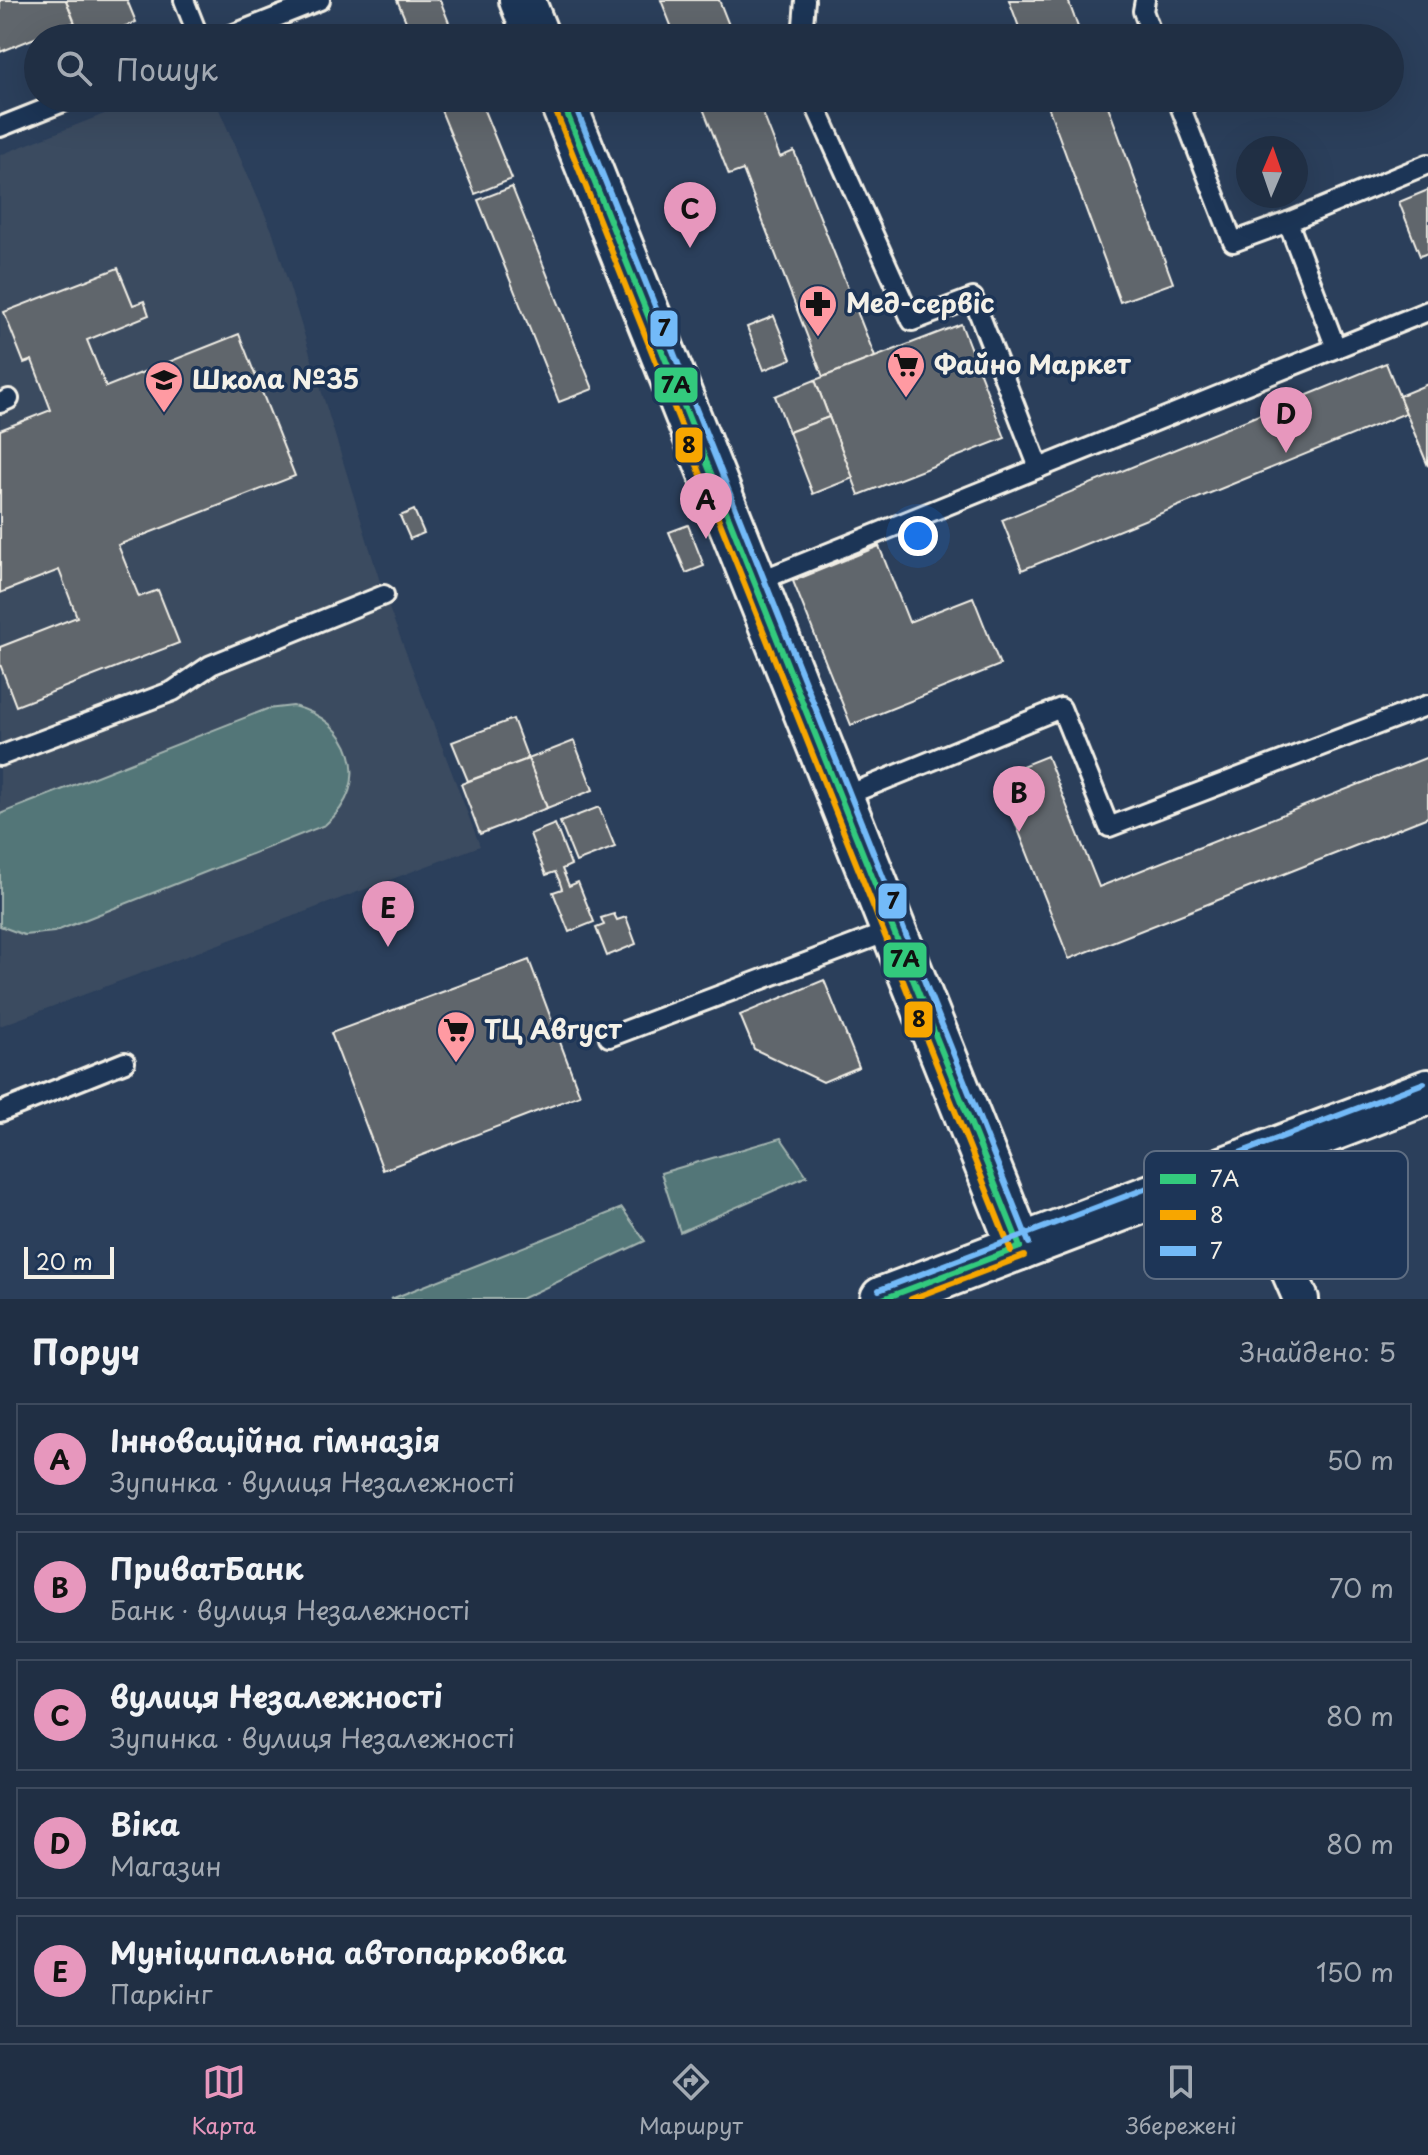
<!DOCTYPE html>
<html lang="uk">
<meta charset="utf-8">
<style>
:root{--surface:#202f44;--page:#2d3b4f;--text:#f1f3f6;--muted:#a2a9b2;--line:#3d4a5d;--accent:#e797bd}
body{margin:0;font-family:"Playpen Sans",sans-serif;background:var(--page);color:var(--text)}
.compass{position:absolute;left:1236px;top:136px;width:72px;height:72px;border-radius:50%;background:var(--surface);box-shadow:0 8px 32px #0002;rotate:2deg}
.scale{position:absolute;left:24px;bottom:20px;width:90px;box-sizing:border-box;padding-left:8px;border:4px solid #f4f1e8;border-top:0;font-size:22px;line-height:28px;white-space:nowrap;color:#f4f1e8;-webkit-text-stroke:6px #1d3557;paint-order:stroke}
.you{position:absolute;left:918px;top:536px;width:28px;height:28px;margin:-20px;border:6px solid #fff;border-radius:50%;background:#1a73e8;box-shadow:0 0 0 12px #1a73e833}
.badge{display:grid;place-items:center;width:52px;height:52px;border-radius:50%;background:var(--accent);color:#111;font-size:26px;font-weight:700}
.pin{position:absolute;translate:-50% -66px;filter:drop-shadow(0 2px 4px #0008)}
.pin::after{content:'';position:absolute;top:42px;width:28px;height:24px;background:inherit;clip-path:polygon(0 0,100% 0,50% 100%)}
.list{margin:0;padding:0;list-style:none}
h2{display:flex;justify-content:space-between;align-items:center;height:104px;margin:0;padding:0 32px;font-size:34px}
h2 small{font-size:26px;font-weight:400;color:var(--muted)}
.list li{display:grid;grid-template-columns:52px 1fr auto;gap:24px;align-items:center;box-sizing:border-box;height:112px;margin:0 16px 16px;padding:0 16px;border:2px solid var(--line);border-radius:0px}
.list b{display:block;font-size:30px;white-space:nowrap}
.list p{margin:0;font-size:26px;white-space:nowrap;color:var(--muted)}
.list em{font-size:26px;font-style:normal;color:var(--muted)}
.icon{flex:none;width:44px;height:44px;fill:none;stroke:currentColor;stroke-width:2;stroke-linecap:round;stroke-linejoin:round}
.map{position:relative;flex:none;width:1428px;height:1299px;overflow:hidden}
.search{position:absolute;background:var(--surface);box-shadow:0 8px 32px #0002;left:24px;right:24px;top:24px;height:88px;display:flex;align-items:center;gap:20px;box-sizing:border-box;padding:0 28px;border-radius:44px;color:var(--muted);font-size:30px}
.sheet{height:744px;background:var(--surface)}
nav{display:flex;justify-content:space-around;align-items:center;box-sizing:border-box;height:112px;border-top:2px solid var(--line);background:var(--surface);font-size:22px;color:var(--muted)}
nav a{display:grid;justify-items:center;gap:4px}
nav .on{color:var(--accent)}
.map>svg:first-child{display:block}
.built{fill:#3b4b60}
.green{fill:#527678;stroke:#a3b4b0;stroke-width:2}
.building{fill:#61666c;stroke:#f4f1e8;stroke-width:2}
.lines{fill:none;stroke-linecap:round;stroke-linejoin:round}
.service-casing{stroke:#f4f1e8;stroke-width:24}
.minor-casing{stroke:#f4f1e8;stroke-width:40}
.secondary-casing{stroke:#f4f1e8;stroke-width:50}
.service{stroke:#1d3557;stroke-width:18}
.minor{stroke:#1d3557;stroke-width:34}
.secondary{stroke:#1d3557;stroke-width:44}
.bus-1-casing{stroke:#1d3557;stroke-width:12}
.bus-2-casing{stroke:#1d3557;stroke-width:12}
.bus-3-casing{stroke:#1d3557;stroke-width:12}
.bus-1{stroke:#33ca7d;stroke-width:6}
.bus-2{stroke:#f7a600;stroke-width:6}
.bus-3{stroke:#73baf8;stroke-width:6}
.labels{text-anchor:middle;stroke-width:7;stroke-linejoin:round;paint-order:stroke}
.poi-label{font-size:26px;font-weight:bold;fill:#f4f1e8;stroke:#1d3557;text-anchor:start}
.key{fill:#1d3557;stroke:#5e6d82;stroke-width:2}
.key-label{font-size:22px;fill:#f4f1e8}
.line-badge{stroke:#1d3557;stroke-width:3}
.pale-badge-label{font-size:22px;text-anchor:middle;font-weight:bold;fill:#111}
</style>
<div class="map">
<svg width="1428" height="1299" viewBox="0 0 1428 1299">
<rect width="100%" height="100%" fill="#2b3f5b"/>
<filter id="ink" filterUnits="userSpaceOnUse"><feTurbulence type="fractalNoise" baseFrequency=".0125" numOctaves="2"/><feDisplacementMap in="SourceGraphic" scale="16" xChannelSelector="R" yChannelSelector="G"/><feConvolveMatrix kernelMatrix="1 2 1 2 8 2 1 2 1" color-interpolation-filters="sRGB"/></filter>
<g filter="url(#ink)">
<polygon class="built" points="145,98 214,98 273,233 384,595 480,846 0,1026 0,155"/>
<g class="green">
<path d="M293,706C352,720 375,783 325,825L54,932L24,935L0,926V814L267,709Z"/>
<polygon points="781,1138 807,1176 680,1232 661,1173"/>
<polygon points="622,1208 645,1241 521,1299 391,1299"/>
</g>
<g class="building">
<polygon points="0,0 66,0 75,22 0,52"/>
<polygon points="66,0 127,0 136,22 95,38 81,38"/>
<polygon points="397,0 440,0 455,38 413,38"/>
<polygon points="661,0 719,0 734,38 676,38"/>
<polygon points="1009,0 1068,0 1082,38 1023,38"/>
<polygon points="436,98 479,98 512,179 475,194"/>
<polygon points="699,98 757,98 780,157 794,151 875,357 823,377 743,170 729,175"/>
<polygon points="1045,98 1105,98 1173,283 1120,302"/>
<polygon points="512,187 593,389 559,402 478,200"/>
<polygon points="1428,190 1428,253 1420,256 1399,202"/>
<polygon points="118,268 133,305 144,301 149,315 87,340 106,387 239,334 295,476 118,545 139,597 158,590 179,643 16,706 0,664 0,647 77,617 59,570 0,593 0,430 51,410 32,360 24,363 4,312"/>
<polygon points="774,316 791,359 764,370 747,327"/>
<polygon points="961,324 1005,438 859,495 815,380"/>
<polygon points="1386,363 1406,413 1022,570 1002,520"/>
<polygon points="815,380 829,417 789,432 775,396"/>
<polygon points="1428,384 1428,466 1399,396"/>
<polygon points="829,417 853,478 813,494 789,432"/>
<polygon points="414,510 424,533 410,539 400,516"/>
<polygon points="688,525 704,566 686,573 669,532"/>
<polygon points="879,546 909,622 973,597 1000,665 851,725 793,581"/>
<polygon points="513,719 528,759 468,781 452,742"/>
<polygon points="574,741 593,790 547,808 528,759"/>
<polygon points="1047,756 1099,887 1428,757 1428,817 1069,959 997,776"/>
<polygon points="528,759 547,808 480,834 461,784"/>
<polygon points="599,807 615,847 576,862 560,822"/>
<polygon points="555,824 571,865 562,869 569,886 578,882 594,922 569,932 553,892 562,889 559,880 555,872 546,875 530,834"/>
<polygon points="614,914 617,920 626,917 636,944 607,956 596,928 604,925 601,918"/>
<polygon points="529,960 580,1095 383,1170 331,1033"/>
<polygon points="824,980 859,1067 823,1082 754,1049 740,1015"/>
</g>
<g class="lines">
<g class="service-casing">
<g id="service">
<polyline points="184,0 199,38"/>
<polyline points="1145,0 1143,11 1153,38"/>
<polyline points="224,38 320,0"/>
<polyline points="802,38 805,0"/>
<polyline points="812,98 912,321 973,298 1039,468"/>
<polyline points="1177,98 1233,242 1288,222"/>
<polyline points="0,127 73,98"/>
<polyline points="1336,348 1288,222 1428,164"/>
<polyline points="0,403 9,399"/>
<polyline points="754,583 1428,311"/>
<polyline points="0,756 173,691 211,665 384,595"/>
<polyline points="840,798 1061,708 1109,827 1428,705"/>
<polyline points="609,1037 893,930"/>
<polyline points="0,1112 125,1062"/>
</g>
</g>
<g class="minor-casing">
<polyline id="minor" points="1242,1163 1301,1299"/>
</g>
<g class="secondary-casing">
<g id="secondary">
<polyline points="522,0 537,38"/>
<polyline points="561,98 1020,1247"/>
<polyline points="883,1299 1428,1092"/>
</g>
</g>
<use href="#service" class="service"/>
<use href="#minor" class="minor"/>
<use href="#secondary" class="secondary"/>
<g class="bus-1-casing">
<g id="bus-1">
<polyline points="561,98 1020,1247"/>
<polyline points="883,1299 1020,1247"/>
</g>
</g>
<g class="bus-2-casing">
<g id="bus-2">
<polyline points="552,102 1011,1251"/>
<polyline points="911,1299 1024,1256"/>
</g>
</g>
<g class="bus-3-casing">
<g id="bus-3">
<polyline points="572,98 1029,1243"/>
<polyline points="879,1290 1424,1083"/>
</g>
</g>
<use href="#bus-1" class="bus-1"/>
<use href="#bus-2" class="bus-2"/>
<use href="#bus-3" class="bus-3"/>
</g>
</g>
<defs>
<g id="pharmacy-pin" transform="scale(2)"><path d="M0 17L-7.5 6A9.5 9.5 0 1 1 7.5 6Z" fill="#ff9aa2" stroke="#1d3557"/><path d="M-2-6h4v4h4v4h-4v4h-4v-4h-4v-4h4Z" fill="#111"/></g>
<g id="supermarket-pin" transform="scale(2)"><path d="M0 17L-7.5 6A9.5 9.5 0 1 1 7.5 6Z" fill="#ff9aa2" stroke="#1d3557"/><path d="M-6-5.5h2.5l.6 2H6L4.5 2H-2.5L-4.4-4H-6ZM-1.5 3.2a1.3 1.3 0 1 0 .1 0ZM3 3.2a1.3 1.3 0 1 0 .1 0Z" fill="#111"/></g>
<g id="school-pin" transform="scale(2)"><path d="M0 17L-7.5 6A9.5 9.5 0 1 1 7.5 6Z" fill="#ff9aa2" stroke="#1d3557"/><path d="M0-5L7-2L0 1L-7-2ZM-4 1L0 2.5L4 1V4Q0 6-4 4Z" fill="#111"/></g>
</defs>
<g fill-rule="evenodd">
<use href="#pharmacy-pin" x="818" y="304"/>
<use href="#supermarket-pin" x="906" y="365"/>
<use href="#school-pin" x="164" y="380"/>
<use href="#supermarket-pin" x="456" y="1030"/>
</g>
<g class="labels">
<g class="poi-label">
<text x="846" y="313">Мед-сервіс</text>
<text x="934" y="374">Файно Маркет</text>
<text x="192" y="389">Школа №35</text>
<text x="484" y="1039">ТЦ Август</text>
</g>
</g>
<rect x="1144" y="1151" width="264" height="128" rx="12" class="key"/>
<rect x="1160" y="1174" width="36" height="10" fill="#33ca7d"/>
<rect x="1160" y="1210" width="36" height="10" fill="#f7a600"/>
<rect x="1160" y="1246" width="36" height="10" fill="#73baf8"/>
<g class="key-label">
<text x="1210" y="1187">7А</text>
<text x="1210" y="1223">8</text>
<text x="1210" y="1259">7</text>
</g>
<g class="line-badge">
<rect x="649" y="309" width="30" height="39" rx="8" fill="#73baf8"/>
<rect x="653" y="366" width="46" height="38" rx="8" fill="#33ca7d"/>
<rect x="674" y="426" width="30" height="38" rx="8" fill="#f7a600"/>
<rect x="877" y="882" width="31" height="38" rx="8" fill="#73baf8"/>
<rect x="882" y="941" width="46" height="38" rx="8" fill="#33ca7d"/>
<rect x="903" y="1000" width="31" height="39" rx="8" fill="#f7a600"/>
</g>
<g class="pale-badge-label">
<text x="664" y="336">7</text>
<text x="676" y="393">7А</text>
<text x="689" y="453">8</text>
<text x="893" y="909">7</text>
<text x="905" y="967">7А</text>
<text x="919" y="1027">8</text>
</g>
</svg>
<svg class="compass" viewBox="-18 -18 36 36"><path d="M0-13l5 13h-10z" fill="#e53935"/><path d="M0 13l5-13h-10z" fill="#a2a9b2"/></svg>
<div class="scale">20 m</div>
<div class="you"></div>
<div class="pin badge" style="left:706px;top:539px">A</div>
<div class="pin badge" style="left:1019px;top:832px">B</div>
<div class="pin badge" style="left:690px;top:248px">C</div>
<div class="pin badge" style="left:1286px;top:453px">D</div>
<div class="pin badge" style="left:388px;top:947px">E</div>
<div class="search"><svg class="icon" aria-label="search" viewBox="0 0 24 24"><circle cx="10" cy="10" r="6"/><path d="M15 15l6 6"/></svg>Пошук</div>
</div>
<section class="sheet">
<h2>Поруч<small>Знайдено: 5</small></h2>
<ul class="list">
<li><span class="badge">A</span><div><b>Інноваційна гімназія</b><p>Зупинка · вулиця Незалежності</p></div><em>50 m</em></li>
<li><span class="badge">B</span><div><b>ПриватБанк</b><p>Банк · вулиця Незалежності</p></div><em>70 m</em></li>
<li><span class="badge">C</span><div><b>вулиця Незалежності</b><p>Зупинка · вулиця Незалежності</p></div><em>80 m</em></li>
<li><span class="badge">D</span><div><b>Віка</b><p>Магазин</p></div><em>80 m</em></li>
<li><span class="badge">E</span><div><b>Муніципальна автопарковка</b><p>Паркінг</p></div><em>150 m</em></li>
</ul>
</section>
<nav>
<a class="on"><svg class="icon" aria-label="map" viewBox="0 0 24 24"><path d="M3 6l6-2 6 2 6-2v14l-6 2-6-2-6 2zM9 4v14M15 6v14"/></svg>Карта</a>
<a><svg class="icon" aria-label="directions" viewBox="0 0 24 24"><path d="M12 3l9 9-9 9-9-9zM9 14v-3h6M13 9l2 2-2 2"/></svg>Маршрут</a>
<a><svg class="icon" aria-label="saved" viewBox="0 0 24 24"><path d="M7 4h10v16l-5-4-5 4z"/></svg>Збережені</a>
</nav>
